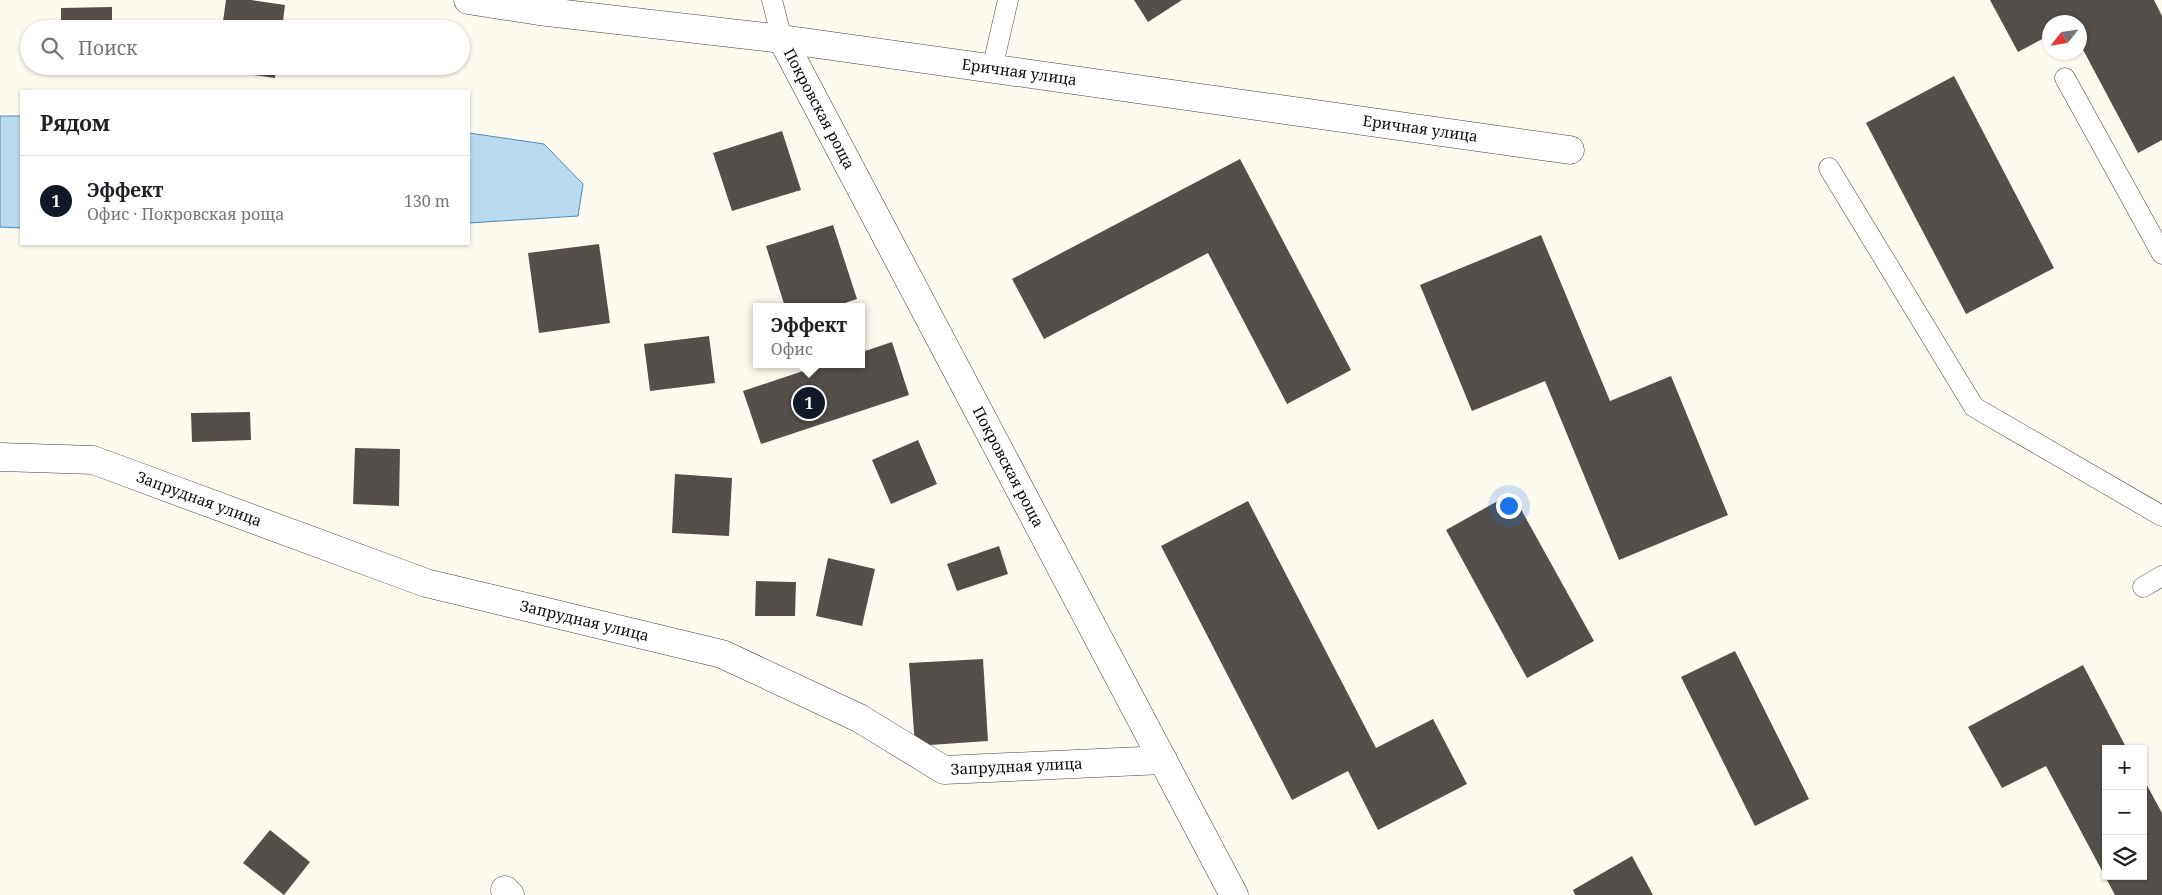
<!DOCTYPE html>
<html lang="ru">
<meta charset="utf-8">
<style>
:root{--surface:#fff;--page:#f6f6f6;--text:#202124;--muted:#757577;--line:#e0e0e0;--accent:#111827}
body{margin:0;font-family:"Noto Serif",serif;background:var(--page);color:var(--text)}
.controls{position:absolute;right:15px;bottom:15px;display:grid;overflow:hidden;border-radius:0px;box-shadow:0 1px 4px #0004}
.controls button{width:45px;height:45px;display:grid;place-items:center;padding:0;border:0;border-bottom:1px solid var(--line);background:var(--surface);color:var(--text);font:25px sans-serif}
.compass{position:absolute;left:2042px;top:15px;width:45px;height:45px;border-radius:50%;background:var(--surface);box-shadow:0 1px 4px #0004;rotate:240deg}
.you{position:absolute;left:1508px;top:505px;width:18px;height:18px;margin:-12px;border:4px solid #fff;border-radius:50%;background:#1a73e8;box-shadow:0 0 0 8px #1a73e833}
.badge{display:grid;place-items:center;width:32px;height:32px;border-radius:50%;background:var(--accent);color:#fff;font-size:16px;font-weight:700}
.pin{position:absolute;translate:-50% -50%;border:2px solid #fff;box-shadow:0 1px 5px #0006}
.popup{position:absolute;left:753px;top:303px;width:112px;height:65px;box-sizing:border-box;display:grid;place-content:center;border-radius:0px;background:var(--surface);filter:drop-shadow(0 1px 4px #0005);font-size:16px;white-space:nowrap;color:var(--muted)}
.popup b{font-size:19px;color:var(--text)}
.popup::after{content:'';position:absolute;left:50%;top:100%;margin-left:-10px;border:10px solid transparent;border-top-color:var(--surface)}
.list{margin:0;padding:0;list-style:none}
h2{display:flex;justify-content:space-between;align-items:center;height:65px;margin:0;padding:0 20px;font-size:21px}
h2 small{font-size:16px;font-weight:400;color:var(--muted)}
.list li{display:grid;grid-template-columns:32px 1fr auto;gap:15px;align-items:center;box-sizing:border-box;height:90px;padding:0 20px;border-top:1px solid var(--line)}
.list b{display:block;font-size:19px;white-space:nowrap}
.list p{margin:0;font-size:16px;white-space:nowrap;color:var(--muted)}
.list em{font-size:16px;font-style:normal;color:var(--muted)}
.icon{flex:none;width:28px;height:28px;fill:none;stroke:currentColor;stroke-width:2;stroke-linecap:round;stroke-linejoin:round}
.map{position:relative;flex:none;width:2162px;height:895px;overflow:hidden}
.search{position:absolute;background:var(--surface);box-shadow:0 1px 4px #0004;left:20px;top:20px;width:450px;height:55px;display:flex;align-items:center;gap:12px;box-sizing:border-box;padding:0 18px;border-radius:28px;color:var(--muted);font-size:19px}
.panel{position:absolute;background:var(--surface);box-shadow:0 1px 4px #0004;left:20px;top:90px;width:450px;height:155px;border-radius:0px}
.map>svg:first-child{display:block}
.water{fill:#b9daef;stroke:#488cbf}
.building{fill:#554f4b}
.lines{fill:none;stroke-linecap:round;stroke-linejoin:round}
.service-casing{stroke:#404040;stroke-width:21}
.minor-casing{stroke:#404040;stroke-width:29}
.service{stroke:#fff;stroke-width:20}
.minor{stroke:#fff;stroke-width:28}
.labels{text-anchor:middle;stroke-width:5;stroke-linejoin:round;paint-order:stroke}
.street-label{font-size:15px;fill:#0d0d0d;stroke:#fff}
</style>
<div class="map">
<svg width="2162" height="895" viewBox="0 0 2162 895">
<rect width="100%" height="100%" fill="#fdfbef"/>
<g class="water">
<polygon points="0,116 21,116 21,228 0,227"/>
<polygon points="469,133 544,144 583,184 578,216 469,223"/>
</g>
<g class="building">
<polygon points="226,0 251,0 285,5 282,29 222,29"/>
<polygon points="1134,0 1182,0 1148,22"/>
<polygon points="1990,0 2154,0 2162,16 2162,140 2138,153 2080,44 2080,22 2050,22 2050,35 2018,52"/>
<polygon points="112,7 112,29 61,29 61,8"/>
<polygon points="217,66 276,66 275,78 217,70"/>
<polygon points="1954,76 2054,268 1966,314 1866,123"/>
<polygon points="782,131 801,190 732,211 713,153"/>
<polygon points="1240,159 1351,370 1287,404 1208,253 1044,339 1012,279"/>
<polygon points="833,225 857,299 833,307 785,307 766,246"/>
<polygon points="1541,235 1610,401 1671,376 1728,515 1619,560 1545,381 1472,411 1420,285"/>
<polygon points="599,244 610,323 539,333 528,253"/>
<polygon points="709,336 715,383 650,391 644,344"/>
<polygon points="892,342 909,395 761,444 743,391 824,364 862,364 862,352"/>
<polygon points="250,412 251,440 192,442 191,413"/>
<polygon points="918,440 937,484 891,504 872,460"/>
<polygon points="355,448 400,449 399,506 353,504"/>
<polygon points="675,474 732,478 729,536 672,533"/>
<polygon points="1512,493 1594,641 1527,678 1446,530"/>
<polygon points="1248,501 1376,748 1433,719 1467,784 1378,830 1348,771 1292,800 1161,546"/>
<polygon points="999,546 1008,574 957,591 947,564"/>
<polygon points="828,558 875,569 862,626 816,616"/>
<polygon points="756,581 796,582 795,616 755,616"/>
<polygon points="1735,651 1809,799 1755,826 1681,677"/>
<polygon points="983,659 988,741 915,746 909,663"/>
<polygon points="2083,665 2127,749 2106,749 2106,876 2143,876 2143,778 2162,813 2162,895 2115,895 2046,766 2002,788 1968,727"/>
<polygon points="270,830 310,862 284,895 243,863"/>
<polygon points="1632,856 1653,895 1575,895 1573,890"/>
</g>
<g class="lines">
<g class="service-casing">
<g id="service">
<polyline points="772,0 782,39"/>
<polyline points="992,69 1008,0"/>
<polyline points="2065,78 2162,254"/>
<polyline points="1829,168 1974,407 2162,516"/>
<polyline points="2143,587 2162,576"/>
</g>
</g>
<g class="minor-casing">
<g id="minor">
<path id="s1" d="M468,0L539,11L782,39L1570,150"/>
<path id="s2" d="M782,39L1234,895"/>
<path id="s3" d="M0,457L93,460L426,583L722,654L859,718L944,770L1163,760"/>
<polyline points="505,890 510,895"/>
</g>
</g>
<use href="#service" class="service"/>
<use href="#minor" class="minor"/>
</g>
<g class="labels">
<g class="street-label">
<text dy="5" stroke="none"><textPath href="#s1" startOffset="556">Еричная улица</textPath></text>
<text dy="5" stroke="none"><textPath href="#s2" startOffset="79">Покровская роща</textPath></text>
<text dy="5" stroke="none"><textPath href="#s1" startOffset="961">Еричная улица</textPath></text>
<text dy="5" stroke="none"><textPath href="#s2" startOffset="484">Покровская роща</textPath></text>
<text dy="5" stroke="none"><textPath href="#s3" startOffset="206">Запрудная улица</textPath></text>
<text dy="5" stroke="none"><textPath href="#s3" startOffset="611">Запрудная улица</textPath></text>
<text dy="5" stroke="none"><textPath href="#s3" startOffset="1076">Запрудная улица</textPath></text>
</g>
</g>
</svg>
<div class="controls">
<button>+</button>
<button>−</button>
<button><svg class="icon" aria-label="layers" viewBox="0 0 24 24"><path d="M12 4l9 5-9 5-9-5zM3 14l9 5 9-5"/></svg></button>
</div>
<svg class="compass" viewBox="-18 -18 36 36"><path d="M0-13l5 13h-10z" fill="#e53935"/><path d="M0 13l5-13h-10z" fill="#757577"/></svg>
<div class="you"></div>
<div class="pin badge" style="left:809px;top:403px">1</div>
<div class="popup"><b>Эффект</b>Офис</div>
<div class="search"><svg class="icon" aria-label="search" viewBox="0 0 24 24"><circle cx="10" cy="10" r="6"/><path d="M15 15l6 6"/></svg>Поиск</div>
<section class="panel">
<h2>Рядом<small></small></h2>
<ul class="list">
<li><span class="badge">1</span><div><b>Эффект</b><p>Офис · Покровская роща</p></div><em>130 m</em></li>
</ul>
</section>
</div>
